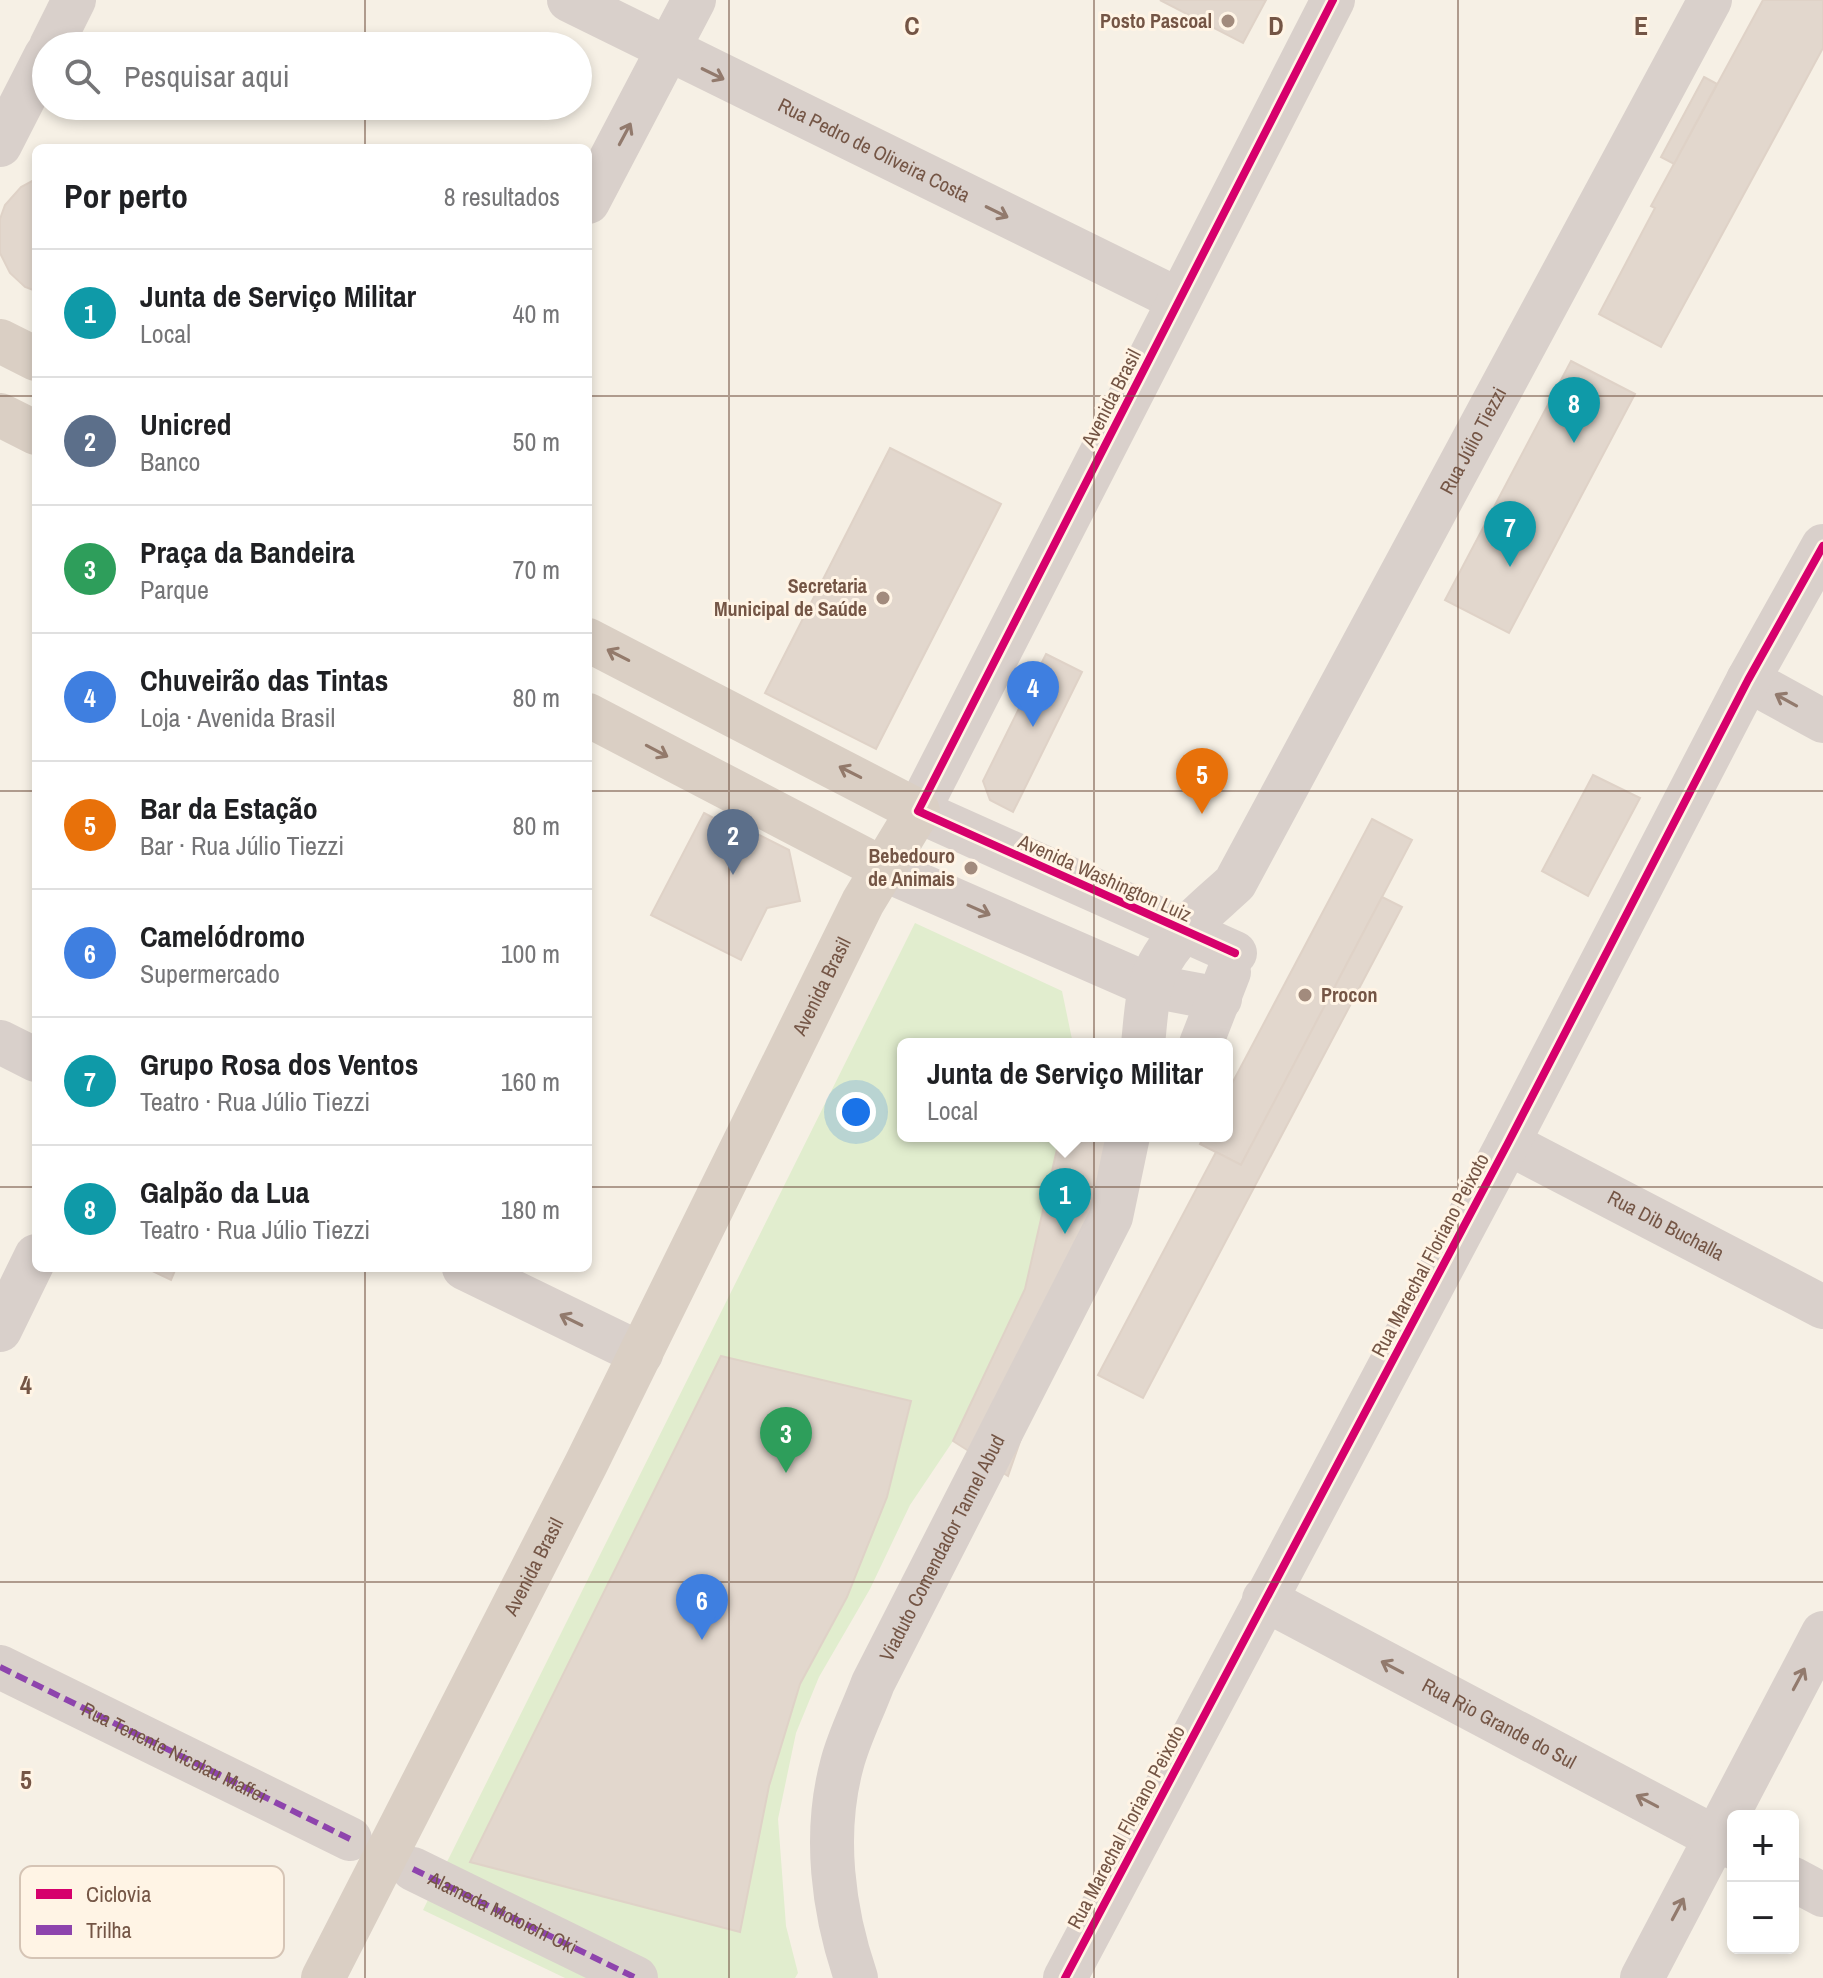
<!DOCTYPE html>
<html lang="pt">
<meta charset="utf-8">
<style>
:root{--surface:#fff;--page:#f2f2f2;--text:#202124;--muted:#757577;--line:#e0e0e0;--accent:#a28b7d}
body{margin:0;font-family:"Archivo Narrow",sans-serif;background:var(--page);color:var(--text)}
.controls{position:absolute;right:24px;bottom:24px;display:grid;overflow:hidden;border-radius:12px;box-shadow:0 4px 12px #0003}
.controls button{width:72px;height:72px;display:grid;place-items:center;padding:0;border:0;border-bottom:2px solid var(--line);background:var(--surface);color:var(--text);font:40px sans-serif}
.you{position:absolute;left:856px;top:1112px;width:28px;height:28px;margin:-20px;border:6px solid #fff;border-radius:50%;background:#1a73e8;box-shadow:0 0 0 12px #1a73e833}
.badge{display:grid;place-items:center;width:52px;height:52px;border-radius:50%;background:var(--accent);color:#fff;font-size:26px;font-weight:700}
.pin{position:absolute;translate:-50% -66px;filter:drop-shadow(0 2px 4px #0008)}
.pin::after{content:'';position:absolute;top:42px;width:28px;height:24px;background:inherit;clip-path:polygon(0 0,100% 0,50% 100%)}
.popup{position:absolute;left:897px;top:1038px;width:336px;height:104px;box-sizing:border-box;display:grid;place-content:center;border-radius:12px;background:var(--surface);filter:drop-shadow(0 2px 6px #0005);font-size:26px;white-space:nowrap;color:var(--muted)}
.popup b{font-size:30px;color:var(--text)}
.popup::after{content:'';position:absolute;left:50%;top:100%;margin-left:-16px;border:16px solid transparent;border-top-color:var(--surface)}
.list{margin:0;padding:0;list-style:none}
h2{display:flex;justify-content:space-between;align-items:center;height:104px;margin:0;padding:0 32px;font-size:34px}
h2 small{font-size:26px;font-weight:400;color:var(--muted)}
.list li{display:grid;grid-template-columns:52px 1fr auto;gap:24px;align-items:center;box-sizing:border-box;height:128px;padding:0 32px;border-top:2px solid var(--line)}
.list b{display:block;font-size:30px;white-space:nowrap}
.list p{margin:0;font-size:26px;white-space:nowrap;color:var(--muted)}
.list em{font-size:26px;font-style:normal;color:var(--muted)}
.icon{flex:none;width:44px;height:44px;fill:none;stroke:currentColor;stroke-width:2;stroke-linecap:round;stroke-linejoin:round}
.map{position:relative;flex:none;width:1823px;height:1978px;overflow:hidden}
.search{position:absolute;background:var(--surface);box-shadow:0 4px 12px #0003;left:32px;top:32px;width:560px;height:88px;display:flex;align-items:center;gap:20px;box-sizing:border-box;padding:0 28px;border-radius:44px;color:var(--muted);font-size:30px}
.panel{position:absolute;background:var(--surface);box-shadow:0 4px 12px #0003;left:32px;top:144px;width:560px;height:1128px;border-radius:12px}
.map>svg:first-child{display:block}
.green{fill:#e1edce}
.building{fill:#e2d7cd;stroke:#dfd2c7;stroke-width:2}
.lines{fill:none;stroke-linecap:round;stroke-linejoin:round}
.minor{stroke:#d9d0cb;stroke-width:44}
.major{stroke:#dacfc4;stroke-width:44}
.quiet{stroke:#8e44ad;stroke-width:6;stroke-dasharray:12 6;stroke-linecap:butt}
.cycleway-casing{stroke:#fff4e5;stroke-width:13}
.cycleway{stroke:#d6006c;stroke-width:8}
.oneway{stroke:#927a6d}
.oneway2{stroke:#937a6b}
.grid{fill:none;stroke:#745545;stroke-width:2;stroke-opacity:0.55}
.poi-dot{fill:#a28b7d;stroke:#fff4e5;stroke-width:3}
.labels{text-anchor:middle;stroke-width:6;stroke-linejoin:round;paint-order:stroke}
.poi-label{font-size:20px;font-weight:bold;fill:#745545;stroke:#fff4e5;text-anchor:end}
.street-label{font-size:20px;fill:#745545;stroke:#fff4e5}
.key{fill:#fff4e5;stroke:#d5c4b5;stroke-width:2}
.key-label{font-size:22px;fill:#745545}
.grid-label{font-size:26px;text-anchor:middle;font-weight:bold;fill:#745545;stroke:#fff4e5;stroke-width:6;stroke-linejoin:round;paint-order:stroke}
</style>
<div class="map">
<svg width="1823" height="1978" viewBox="0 0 1823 1978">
<rect width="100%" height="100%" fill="#f6f0e5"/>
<polygon class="green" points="915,923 1062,991 1073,1044 903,1044 903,1136 1060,1136 1025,1289 953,1441 910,1505 870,1589 819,1677 796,1733 778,1819 786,1926 798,1973 795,1978 565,1978 423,1910"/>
<g class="building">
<polygon points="1160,0 1266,0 1243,43"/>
<polygon points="1763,0 1823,0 1823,48 1661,347 1599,314 1655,208 1651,206"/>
<polygon points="1704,77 1717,84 1674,164 1661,157"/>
<polygon points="36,179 36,291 25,287 10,273 0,253 0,219 5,205 21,187"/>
<polygon points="1571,361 1635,394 1509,633 1445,600"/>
<polygon points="890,448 1001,504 876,749 765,693"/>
<polygon points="1046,654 1082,672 1013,812 990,800 983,781"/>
<polygon points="1593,775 1640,798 1588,896 1542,871"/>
<polygon points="704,813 723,823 726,818 789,850 800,901 767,908 741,960 651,915"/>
<polygon points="1372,819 1412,840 1241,1165 1200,1144 1204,1136 1227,1136 1227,1093"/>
<polygon points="1382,897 1402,907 1143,1398 1098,1375 1216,1152 1241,1165"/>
<polygon points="1060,1136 1132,1136 1111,1179 1008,1476 953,1441 1025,1289"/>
<polygon points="146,1268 176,1268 171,1280"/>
<polygon points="721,1356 911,1401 887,1497 847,1597 800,1684 769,1786 740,1932 470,1862"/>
</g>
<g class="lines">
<g class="minor">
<path id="s1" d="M569,0L1179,300"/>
<polyline points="51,46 74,0"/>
<polyline points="0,145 46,55"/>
<polyline points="588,202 694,0"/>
<polyline points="1748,680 1823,721"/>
<polyline points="881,868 1151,986 1220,999"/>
<polyline points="1235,953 918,811 1333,0"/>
<polyline points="0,1042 36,1060"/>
<path id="s2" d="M1143,1044C1145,1026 1146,1006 1150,988C1160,944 1204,912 1235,883L1710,0"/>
<polyline points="1201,1044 1229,972"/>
<path id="s3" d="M1508,1143L1823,1307"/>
<polyline points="464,1268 641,1354"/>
<polyline points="0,1330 36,1256"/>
<path id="s4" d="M1264,1599L1733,1847"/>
<path id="s5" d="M0,1667L350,1839"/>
<path id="s6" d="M413,1869L636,1978"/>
<polyline points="1793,1879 1823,1895"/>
<path id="s7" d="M856,1978C833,1911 823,1834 842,1764C849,1737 863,1710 873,1683L1111,1217L1128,1136"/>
<polyline points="1065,1978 1508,1143 1748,680 1823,546"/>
<polyline points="1642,1978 1823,1633"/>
</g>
<g class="major">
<polyline points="0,341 36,359"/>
<polyline points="0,415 36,433"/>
<polyline points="588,715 881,868"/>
<path id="s8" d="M323,1978L586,1464L863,902L918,811L588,640"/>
</g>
<g class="quiet">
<polyline points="0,1667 350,1839"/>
<polyline points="413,1869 636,1978"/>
</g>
<g class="cycleway-casing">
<g id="cycleway">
<polyline points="1235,953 918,811 1333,0"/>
<polyline points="1065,1978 1508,1143 1748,680 1823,546"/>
</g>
</g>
<use href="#cycleway" class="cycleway"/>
</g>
<defs><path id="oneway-shaft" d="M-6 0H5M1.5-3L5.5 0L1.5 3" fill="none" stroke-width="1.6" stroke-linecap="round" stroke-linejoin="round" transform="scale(2)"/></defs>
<g class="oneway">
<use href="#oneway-shaft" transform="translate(713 74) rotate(26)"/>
<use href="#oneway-shaft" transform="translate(625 134) rotate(-62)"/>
<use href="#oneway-shaft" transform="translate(997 212) rotate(26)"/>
<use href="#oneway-shaft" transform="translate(1786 700) rotate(-151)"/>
<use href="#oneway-shaft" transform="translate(979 910) rotate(24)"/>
<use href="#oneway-shaft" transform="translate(571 1320) rotate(-154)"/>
<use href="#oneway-shaft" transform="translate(1392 1667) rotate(-152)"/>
<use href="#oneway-shaft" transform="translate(1799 1679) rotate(-62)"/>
<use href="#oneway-shaft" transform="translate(1647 1801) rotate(-152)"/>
<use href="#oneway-shaft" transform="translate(1678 1909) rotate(-62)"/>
</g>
<g class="oneway2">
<use href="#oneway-shaft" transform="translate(618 655) rotate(-153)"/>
<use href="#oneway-shaft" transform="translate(657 751) rotate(28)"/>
<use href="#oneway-shaft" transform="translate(850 772) rotate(-153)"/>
</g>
<path class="grid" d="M365,0V46M729,0V1978M1094,0V1978M1458,0V1978M365,106V148M0,396H36M588,396H1823M0,791H36M588,791H1823M0,1187H36M588,1187H1823M365,1268V1978M0,1582H1823"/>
<g class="poi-dot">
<circle cx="1228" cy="21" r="8"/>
<circle cx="883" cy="598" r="8"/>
<circle cx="971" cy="868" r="8"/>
<circle cx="1305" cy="995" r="8"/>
</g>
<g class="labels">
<g class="poi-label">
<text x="1212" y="28">Posto Pascoal</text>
<text x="867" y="593">Secretaria<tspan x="867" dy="23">Municipal de Saúde</tspan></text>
<text x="955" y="863">Bebedouro<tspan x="955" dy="23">de Animais</tspan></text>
<text x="1321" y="1002" text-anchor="start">Procon</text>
</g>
<g class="street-label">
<text dy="7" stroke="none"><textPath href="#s1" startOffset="340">Rua Pedro de Oliveira Costa</textPath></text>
<text transform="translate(1111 398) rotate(-63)" y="7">Avenida Brasil</text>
<text dy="7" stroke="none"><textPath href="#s2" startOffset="696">Rua Júlio Tiezzi</textPath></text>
<text transform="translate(1105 878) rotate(24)" y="7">Avenida Washington Luiz</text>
<text dy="7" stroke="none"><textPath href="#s8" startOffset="1110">Avenida Brasil</textPath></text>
<text dy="7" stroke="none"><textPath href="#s3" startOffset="178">Rua Dib Buchalla</textPath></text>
<text transform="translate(1430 1255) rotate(-62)" y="7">Rua Marechal Floriano Peixoto</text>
<text dy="7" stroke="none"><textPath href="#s7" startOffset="456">Viaduto Comendador Tannel Abud</textPath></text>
<text dy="7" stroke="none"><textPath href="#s8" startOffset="462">Avenida Brasil</textPath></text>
<text dy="7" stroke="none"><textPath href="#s4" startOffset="266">Rua Rio Grande do Sul</textPath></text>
<text dy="7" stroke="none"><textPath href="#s5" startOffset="194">Rua Tenente Nicolau Maffei</textPath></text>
<text transform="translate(1126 1827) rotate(-62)" y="7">Rua Marechal Floriano Peixoto</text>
<text dy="7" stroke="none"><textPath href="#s6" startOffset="100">Alameda Motoichi Oki</textPath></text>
</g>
</g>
<rect x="20" y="1866" width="264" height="92" rx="12" class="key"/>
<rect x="36" y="1889" width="36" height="10" fill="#d6006c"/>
<rect x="36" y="1925" width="36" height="10" fill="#8e44ad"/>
<g class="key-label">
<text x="86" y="1902">Ciclovia</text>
<text x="86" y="1938">Trilha</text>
</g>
<g class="grid-label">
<text x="912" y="35">C</text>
<text x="1276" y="35">D</text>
<text x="1641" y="35">E</text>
<text x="26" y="1394">4</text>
<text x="26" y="1789">5</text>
</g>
</svg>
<div class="controls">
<button>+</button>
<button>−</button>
</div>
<div class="you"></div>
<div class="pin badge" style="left:1065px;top:1234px;background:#0f9aa8">1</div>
<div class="popup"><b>Junta de Serviço Militar</b>Local</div>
<div class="pin badge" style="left:733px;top:875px;background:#5c6f8a">2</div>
<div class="pin badge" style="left:786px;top:1473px;background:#2e9e5b">3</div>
<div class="pin badge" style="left:1033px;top:727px;background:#3f7fe0">4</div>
<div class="pin badge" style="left:1202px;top:814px;background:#e8710a">5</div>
<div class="pin badge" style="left:702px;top:1640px;background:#3f7fe0">6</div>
<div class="pin badge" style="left:1510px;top:567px;background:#0f9aa8">7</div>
<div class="pin badge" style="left:1574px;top:443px;background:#0f9aa8">8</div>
<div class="search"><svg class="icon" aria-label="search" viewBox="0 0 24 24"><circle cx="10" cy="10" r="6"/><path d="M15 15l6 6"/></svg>Pesquisar aqui</div>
<section class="panel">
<h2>Por perto<small>8 resultados</small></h2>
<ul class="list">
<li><span class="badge" style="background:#0f9aa8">1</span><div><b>Junta de Serviço Militar</b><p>Local</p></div><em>40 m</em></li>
<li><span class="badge" style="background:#5c6f8a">2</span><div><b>Unicred</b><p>Banco</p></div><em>50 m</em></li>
<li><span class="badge" style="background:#2e9e5b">3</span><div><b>Praça da Bandeira</b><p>Parque</p></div><em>70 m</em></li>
<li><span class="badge" style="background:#3f7fe0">4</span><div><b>Chuveirão das Tintas</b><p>Loja · Avenida Brasil</p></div><em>80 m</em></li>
<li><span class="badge" style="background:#e8710a">5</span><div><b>Bar da Estação</b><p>Bar · Rua Júlio Tiezzi</p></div><em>80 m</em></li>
<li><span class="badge" style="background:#3f7fe0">6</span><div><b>Camelódromo</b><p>Supermercado</p></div><em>100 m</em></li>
<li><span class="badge" style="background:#0f9aa8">7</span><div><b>Grupo Rosa dos Ventos</b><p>Teatro · Rua Júlio Tiezzi</p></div><em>160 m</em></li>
<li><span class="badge" style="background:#0f9aa8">8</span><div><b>Galpão da Lua</b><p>Teatro · Rua Júlio Tiezzi</p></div><em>180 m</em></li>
</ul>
</section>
</div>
